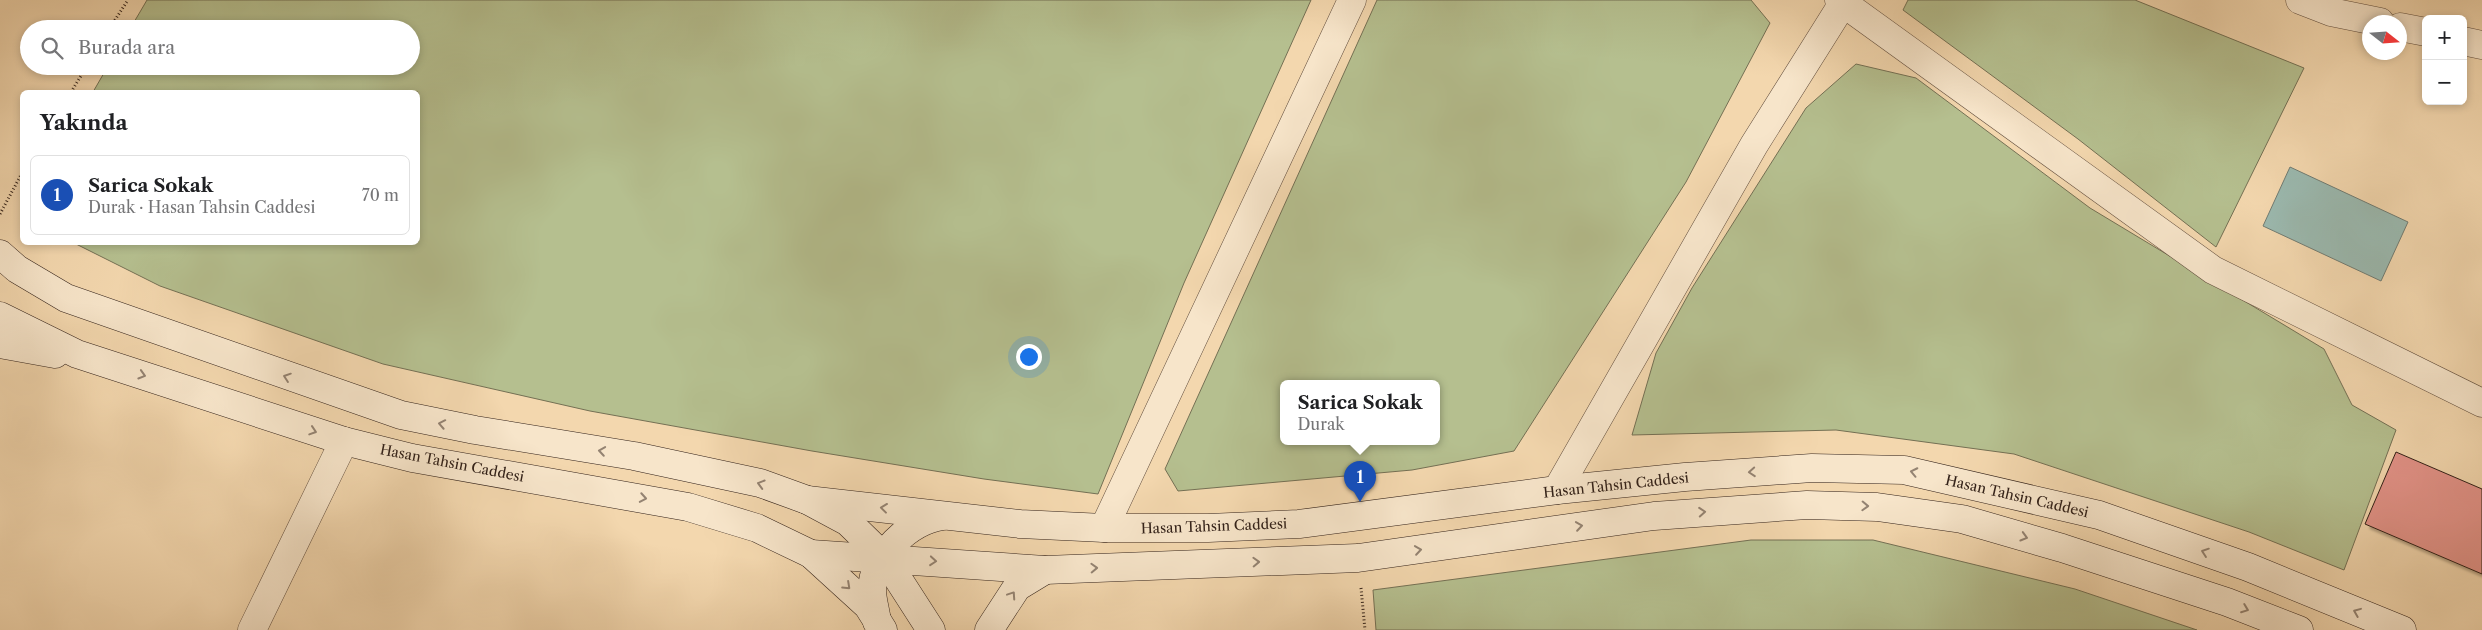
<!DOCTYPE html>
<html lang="tr">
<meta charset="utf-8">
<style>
:root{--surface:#fff;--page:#f6f6f6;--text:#202124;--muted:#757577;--line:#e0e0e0;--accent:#7c3aed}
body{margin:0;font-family:"Libre Caslon Text",serif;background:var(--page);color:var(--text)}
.controls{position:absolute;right:15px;top:15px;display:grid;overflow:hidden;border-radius:8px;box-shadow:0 2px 8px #0003}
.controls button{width:45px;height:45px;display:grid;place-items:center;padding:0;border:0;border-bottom:1px solid var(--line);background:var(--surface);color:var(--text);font:25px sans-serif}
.compass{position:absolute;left:2362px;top:15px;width:45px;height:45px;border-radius:50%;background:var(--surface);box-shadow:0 2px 8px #0003;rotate:107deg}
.you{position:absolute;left:1028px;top:356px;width:18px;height:18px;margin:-12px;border:4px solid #fff;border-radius:50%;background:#1a73e8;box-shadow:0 0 0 8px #1a73e833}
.badge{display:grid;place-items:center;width:32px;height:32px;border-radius:50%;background:var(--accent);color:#fff;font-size:16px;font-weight:700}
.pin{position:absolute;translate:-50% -41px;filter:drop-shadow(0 1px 2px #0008)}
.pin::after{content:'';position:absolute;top:26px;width:18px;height:15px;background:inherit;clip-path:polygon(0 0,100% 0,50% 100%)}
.popup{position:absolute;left:1280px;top:380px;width:160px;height:65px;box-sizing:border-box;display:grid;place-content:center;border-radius:8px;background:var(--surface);filter:drop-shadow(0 1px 4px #0005);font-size:16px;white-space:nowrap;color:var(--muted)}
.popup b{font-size:19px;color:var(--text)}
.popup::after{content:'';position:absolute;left:50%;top:100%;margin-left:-10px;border:10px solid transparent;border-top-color:var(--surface)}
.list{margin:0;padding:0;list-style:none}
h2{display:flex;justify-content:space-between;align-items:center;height:65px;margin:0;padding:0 20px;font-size:21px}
h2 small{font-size:16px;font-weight:400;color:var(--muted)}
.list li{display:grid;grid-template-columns:32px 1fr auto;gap:15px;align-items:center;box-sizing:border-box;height:80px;margin:0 10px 10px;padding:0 10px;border:1px solid var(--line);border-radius:8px}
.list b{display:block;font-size:19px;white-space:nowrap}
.list p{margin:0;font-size:16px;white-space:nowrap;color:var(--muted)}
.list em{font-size:16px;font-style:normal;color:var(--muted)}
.icon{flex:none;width:28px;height:28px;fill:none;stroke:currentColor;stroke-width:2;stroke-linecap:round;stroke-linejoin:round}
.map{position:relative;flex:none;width:2482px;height:630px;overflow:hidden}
.search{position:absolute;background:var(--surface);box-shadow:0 2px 8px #0003;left:20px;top:20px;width:400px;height:55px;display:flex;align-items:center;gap:12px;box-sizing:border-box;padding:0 18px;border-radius:28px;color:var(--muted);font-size:19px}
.panel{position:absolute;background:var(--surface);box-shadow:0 2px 8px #0003;left:20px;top:90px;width:400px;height:155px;border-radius:8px}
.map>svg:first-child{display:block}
.green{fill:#b5bf8f;stroke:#747054;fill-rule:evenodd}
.water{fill:#9bb9af;stroke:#717c73}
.building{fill:#e39389;stroke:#322119;filter:url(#shadow)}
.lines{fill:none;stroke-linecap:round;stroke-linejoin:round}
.minor-casing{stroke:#624e3e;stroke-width:29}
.secondary-casing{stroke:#322119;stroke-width:29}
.path{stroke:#322119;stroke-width:3;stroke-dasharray:1 2.5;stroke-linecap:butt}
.minor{stroke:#f7e5ca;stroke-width:28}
.secondary{stroke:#f7e5ca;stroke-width:28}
.oneway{stroke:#948372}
.labels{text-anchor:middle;stroke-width:4;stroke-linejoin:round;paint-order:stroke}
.street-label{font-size:14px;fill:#322119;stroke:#f7e5ca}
</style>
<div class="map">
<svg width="2482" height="630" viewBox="0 0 2482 630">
<defs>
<filter id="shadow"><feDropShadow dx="4.5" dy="4.5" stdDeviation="1" flood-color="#0004"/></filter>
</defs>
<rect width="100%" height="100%" fill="#f3d7ae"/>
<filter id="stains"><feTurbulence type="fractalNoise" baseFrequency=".004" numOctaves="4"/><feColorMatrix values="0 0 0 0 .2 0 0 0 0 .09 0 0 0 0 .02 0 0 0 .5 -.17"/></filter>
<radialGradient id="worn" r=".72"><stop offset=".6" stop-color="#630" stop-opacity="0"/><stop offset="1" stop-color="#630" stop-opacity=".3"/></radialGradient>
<g class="green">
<polygon points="147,0 1311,0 1184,283 1098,494 984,479 812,451 590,411 383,364 160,286 74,243 418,242 418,92 93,92 108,66 411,66 411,29 130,29"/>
<path d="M1377,0H1751L1770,23L1686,182L1514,451L1412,470L1178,491L1165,469ZM1436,383V441H1284V383Z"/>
<polygon points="1908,0 2135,0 2304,68 2216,247 2078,139 1903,10"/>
<polygon points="1856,64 1916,78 2090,208 2324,349 2352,405 2396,430 2344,570 2249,532 2014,454 1836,430 1632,435 1656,353 1692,288 1806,108"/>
<polygon points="1751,540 1873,540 2075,589 2197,630 1376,630 1373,590"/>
</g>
<polygon class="water" points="2290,167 2408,222 2381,281 2263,226"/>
<polygon class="building" points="2396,452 2482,489 2482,574 2365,524"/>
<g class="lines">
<g class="minor-casing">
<g id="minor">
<polyline points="1839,0 2213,270 2482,403"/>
<polyline points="2300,0 2331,12 2380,22"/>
<polyline points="2400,27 2426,32"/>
<polyline points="2463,41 2482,45"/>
<polyline points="1557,490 1754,145 1845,0"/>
<polyline points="1104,528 1352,0"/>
<polyline points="252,630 344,441"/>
</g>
</g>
<g class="secondary-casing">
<g id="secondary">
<polyline points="0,254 17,269 66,298 401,415 475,430 634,456 760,483 807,500 848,522 884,557 931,630"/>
<polyline points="0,316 77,354 344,441 412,458 688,507 757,528 811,554 868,606 883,630"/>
<polyline points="0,344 55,354"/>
<polyline points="807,500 1020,524 1104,528 1208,528 1299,524 1557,490 1685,477 1812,468 1904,470 2099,515 2248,567 2402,630"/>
<polyline points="811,554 1045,570 1358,558 1654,516 1807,505 1877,507 1962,519 2062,548 2227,602 2299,630"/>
<path d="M877,622C876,612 872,600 872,590C873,555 909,521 943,516"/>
<polyline points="989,630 1017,587 1045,570"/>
</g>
</g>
<g class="path">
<polyline points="109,29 128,0"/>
<polyline points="71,92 87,66"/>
<polyline points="0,214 22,173"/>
<polyline points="1361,588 1365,630"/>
</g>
<use href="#minor" class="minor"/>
<use href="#secondary" class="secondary"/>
</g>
<defs><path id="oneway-chevron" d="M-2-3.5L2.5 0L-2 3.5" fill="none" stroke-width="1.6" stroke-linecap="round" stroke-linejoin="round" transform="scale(1.25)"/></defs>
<g class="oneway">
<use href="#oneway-chevron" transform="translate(142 375) rotate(17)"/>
<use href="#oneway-chevron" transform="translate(287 377) rotate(-161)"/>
<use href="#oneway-chevron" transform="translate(442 424) rotate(-169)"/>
<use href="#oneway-chevron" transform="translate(313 431) rotate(18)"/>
<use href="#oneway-chevron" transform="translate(602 451) rotate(-171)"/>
<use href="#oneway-chevron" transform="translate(1752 472) rotate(176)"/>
<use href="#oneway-chevron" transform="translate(1914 472) rotate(-168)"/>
<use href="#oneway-chevron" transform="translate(761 484) rotate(-164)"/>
<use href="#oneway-chevron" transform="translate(643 498) rotate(10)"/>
<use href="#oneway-chevron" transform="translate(1865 506) rotate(2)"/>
<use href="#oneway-chevron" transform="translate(884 508) rotate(-173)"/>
<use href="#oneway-chevron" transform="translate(1702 512) rotate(-4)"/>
<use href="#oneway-chevron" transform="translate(1579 526) rotate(-8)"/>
<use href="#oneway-chevron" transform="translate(2024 537) rotate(16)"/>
<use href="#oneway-chevron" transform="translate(1418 550) rotate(-8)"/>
<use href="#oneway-chevron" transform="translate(2205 552) rotate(-161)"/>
<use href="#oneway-chevron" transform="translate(933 561) rotate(5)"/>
<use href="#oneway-chevron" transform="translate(1256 562) rotate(-2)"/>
<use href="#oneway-chevron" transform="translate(1094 568) rotate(-2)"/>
<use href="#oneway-chevron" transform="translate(847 586) rotate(43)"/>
<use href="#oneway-chevron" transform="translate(1012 595) rotate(-56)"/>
<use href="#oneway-chevron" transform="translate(2245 609) rotate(21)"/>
<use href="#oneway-chevron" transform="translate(2357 612) rotate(-158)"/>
</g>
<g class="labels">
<g class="street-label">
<text transform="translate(452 463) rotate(11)" y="5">Hasan Tahsin Caddesi</text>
<text transform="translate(1616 485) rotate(-6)" y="5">Hasan Tahsin Caddesi</text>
<text transform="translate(2017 496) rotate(13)" y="5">Hasan Tahsin Caddesi</text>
<text transform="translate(1214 526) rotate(-2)" y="5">Hasan Tahsin Caddesi</text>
</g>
</g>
<rect width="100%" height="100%" filter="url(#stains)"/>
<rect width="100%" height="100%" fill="url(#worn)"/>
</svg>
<div class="controls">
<button>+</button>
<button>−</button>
</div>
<svg class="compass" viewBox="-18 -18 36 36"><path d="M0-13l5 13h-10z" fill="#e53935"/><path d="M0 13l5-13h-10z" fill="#757577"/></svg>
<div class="you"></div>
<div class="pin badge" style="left:1360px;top:502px;background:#1a4fb4">1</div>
<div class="popup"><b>Sarica Sokak</b>Durak</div>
<div class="search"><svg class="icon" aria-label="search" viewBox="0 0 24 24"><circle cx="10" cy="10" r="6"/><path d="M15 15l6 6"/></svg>Burada ara</div>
<section class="panel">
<h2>Yakında<small></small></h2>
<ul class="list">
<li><span class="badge" style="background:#1a4fb4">1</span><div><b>Sarica Sokak</b><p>Durak · Hasan Tahsin Caddesi</p></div><em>70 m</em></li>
</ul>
</section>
</div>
